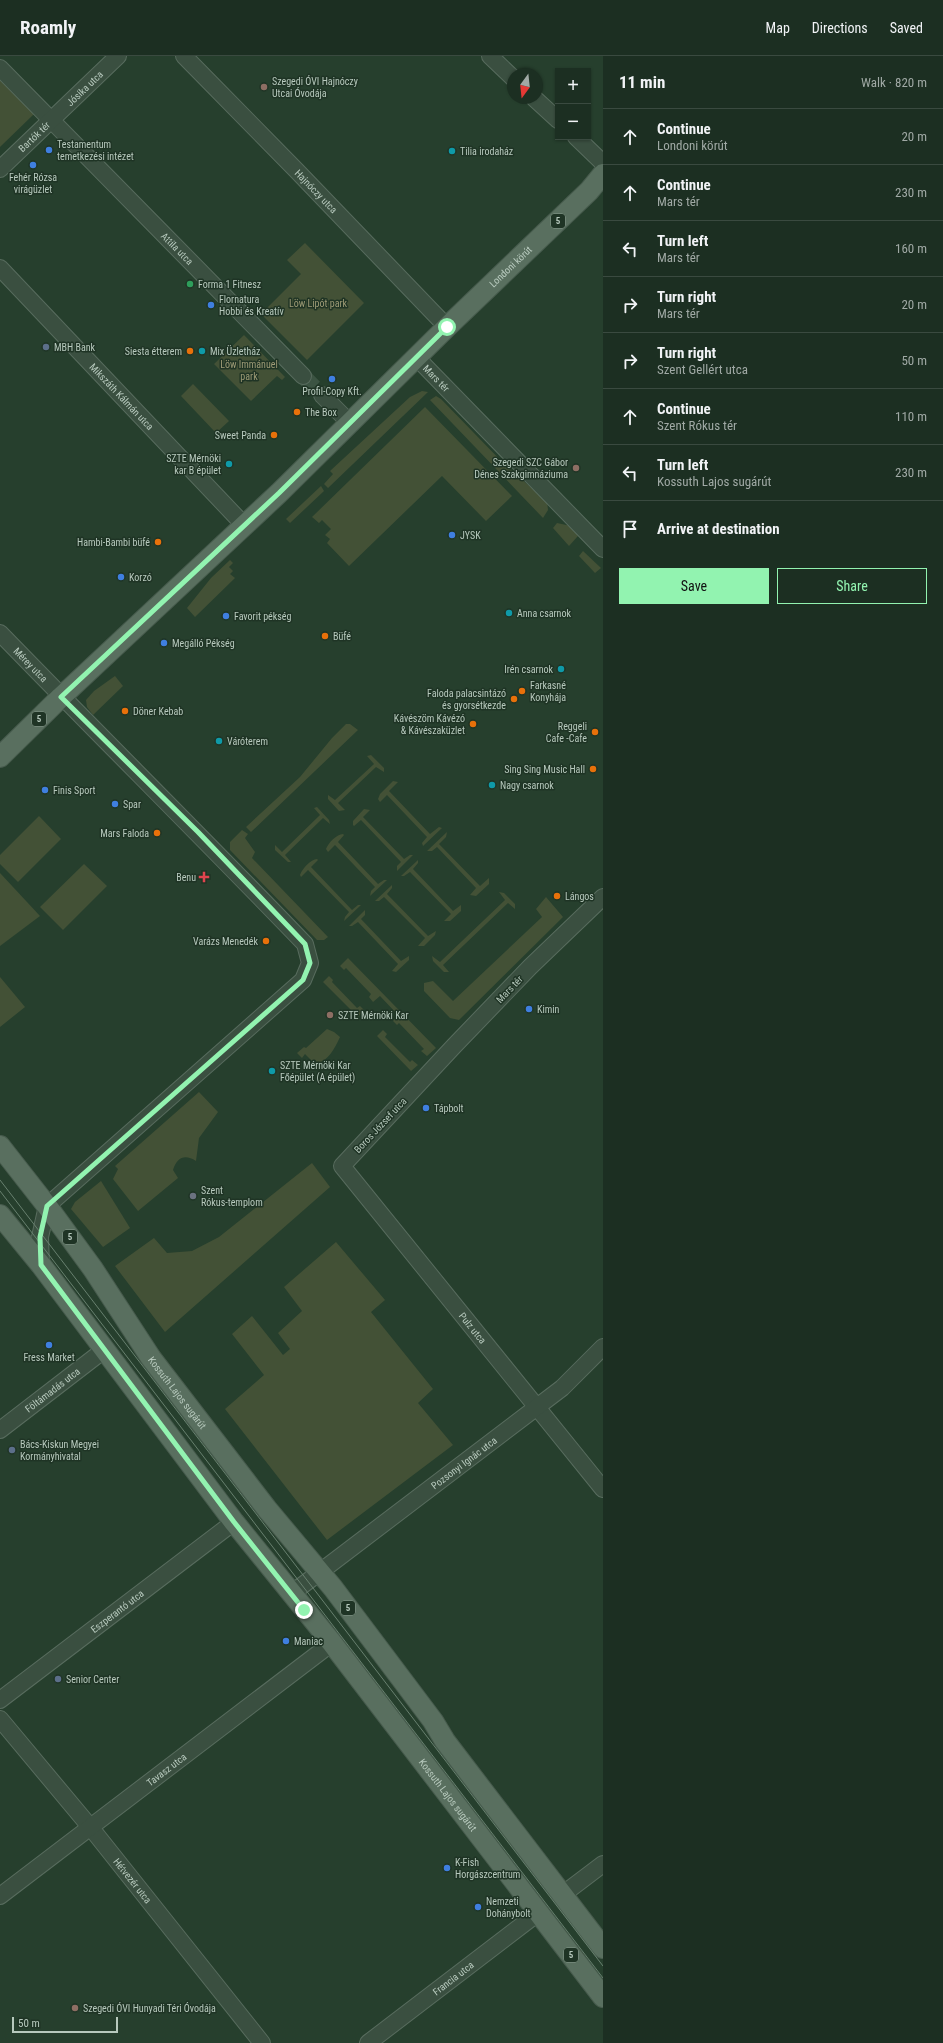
<!DOCTYPE html>
<meta charset="utf-8">
<style>
:root{--surface:#1c2f22;--page:#293b2f;--text:#f1f3f6;--muted:#a0a9a5;--line:#3a4a40;--accent:#92f3b0}
body{margin:0;font-family:"Roboto Condensed",sans-serif;background:var(--page);color:var(--text)}
.controls{position:absolute;right:12px;top:12px;display:grid;overflow:hidden;border-radius:0px;box-shadow:0 1px 3px #0004}
.controls button{width:36px;height:36px;display:grid;place-items:center;padding:0;border:0;border-bottom:1px solid var(--line);background:var(--surface);color:var(--text);font:20px sans-serif}
.compass{position:absolute;left:507px;top:12px;width:36px;height:36px;border-radius:50%;background:var(--surface);box-shadow:0 1px 3px #0004;rotate:195deg}
.scale{position:absolute;left:12px;bottom:10px;width:106px;box-sizing:border-box;padding-left:4px;border:2px solid #b7c9bd;border-top:0;font-size:11px;line-height:14px;white-space:nowrap;color:#b7c9bd;-webkit-text-stroke:3px #1f3425;paint-order:stroke}
.stop{position:absolute;width:12px;height:12px;margin:-9px;border:3px solid #92f3b0;border-radius:50%;background:#fff}
.stop.end{background:#92f3b0;border-color:#fff;box-shadow:0 1px 4px #0008}
.list{margin:0;padding:0;list-style:none}
h2{display:flex;justify-content:space-between;align-items:center;height:52px;margin:0;padding:0 16px;font-size:17px}
h2 small{font-size:13px;font-weight:400;color:var(--muted)}
.list li{display:grid;grid-template-columns:26px 1fr auto;gap:12px;align-items:center;box-sizing:border-box;height:56px;padding:0 16px;border-top:1px solid var(--line)}
.list b{display:block;font-size:15px;white-space:nowrap}
.list p{margin:0;font-size:13px;white-space:nowrap;color:var(--muted)}
.list em{font-size:13px;font-style:normal;color:var(--muted)}
.actions{display:flex;gap:8px;padding:12px 16px}
.actions a{flex:1;padding:9px 0;border:1px solid var(--accent);border-radius:0px;text-align:center;font-size:14px;color:var(--accent)}
.actions .main{background:var(--accent);color:#111}
.icon{flex:none;width:22px;height:22px;fill:none;stroke:currentColor;stroke-width:2;stroke-linecap:round;stroke-linejoin:round}
.map{position:relative;flex:none;width:603px;height:1987px;overflow:hidden}
header{display:flex;align-items:center;gap:24px;box-sizing:border-box;height:56px;padding:0 20px;background:var(--surface);border-bottom:1px solid var(--line)}
header strong{font-size:19px}
nav{display:flex;gap:22px;margin-inline-start:auto;font-size:14px}
main{display:flex}
aside{flex:1;background:var(--surface)}
.map>svg:first-child{display:block}
.green{fill:#435136}
.lines{fill:none;stroke-linecap:round;stroke-linejoin:round}
.minor-tunnel{stroke:#3c5443;stroke-width:16;stroke-dasharray:16 8;stroke-linecap:butt}
.minor-casing{stroke:#586c5e;stroke-width:18}
.major-casing{stroke:#475b4d;stroke-width:22}
.minor{stroke:#3a4f40;stroke-width:16}
.major{stroke:#596f5f;stroke-width:20}
.tram{stroke:#68806f;stroke-width:1}
.route{stroke:#92f3b0;stroke-width:5}
.education-dot{fill:#8d6e63;stroke:#1f3425;stroke-width:1.5}
.shop-dot{fill:#3f7fe0;stroke:#1f3425;stroke-width:1.5}
.culture-dot{fill:#0f9aa8;stroke:#1f3425;stroke-width:1.5}
.leisure-dot{fill:#2e9e5b;stroke:#1f3425;stroke-width:1.5}
.service-dot{fill:#5c6f8a;stroke:#1f3425;stroke-width:1.5}
.food-dot{fill:#e8710a;stroke:#1f3425;stroke-width:1.5}
.health-dot{fill:#e0444e;stroke:#1f3425;stroke-width:1.5}
.worship-dot{fill:#6b7280;stroke:#1f3425;stroke-width:1.5}
.labels{text-anchor:middle;stroke-width:3;stroke-linejoin:round;paint-order:stroke}
.shield{fill:#1f3425;stroke:#899c8f;stroke-width:1}
.shield-label{font-size:9px;font-weight:bold;fill:#b7c9bd}
.poi-label{font-size:10px;fill:#b7c9bd;stroke:#1f3425;text-anchor:start}
.street-label{font-size:10px;fill:#b7c9bd;stroke:#1f3425}
.park-label{font-size:10px;fill:#9e9b76;stroke:#1f3425}
</style>
<header>
<strong>Roamly</strong>
<nav><a>Map</a><a>Directions</a><a>Saved</a></nav>
</header>
<main>
<div class="map">
<svg width="603" height="1987" viewBox="0 0 603 1987">
<rect width="100%" height="100%" fill="#263f2d"/>
<g class="green">
<polygon points="0,23 34,58 0,91"/>
<polygon points="305,187 364,247 307,304 261,258 301,218 287,204"/>
<polygon points="244,279 285,321 282,324 277,320 251,345 214,308"/>
<polygon points="193,328 229,365 216,377 181,340"/>
<polygon points="422,335 428,336 328,432 324,428 333,418 330,415 410,341"/>
<polygon points="436,340 441,343 507,411 547,445 548,454 543,462 430,344"/>
<polygon points="425,351 512,440 486,465 442,420 349,510 327,487 330,483 325,479 331,473 322,464 319,467 312,461"/>
<polygon points="321,430 324,435 290,467 286,463"/>
<polygon points="557,467 571,470 578,480 569,490 553,472"/>
<polygon points="583,495 601,512 595,517 579,500"/>
<polygon points="230,504 233,507 229,511 233,515 230,518 235,522 195,561 187,552 211,522"/>
<polygon points="115,620 123,630 93,659 87,651 86,644 94,635"/>
<polygon points="346,668 350,668 358,674 251,776 246,771 300,721 332,682"/>
<polygon points="371,699 384,712 384,716 376,711 338,747 345,754 339,755 328,743 328,739 335,744 374,708 367,700"/>
<polygon points="393,725 398,726 389,735 430,778 439,771 442,772 423,790 422,787 427,781 387,739 380,746 378,743 380,738"/>
<polygon points="317,751 329,764 330,768 323,762 285,799 291,806 288,806 275,794 275,789 282,796 320,759 314,752"/>
<polygon points="364,753 370,754 363,761 404,803 410,799 413,799 397,815 397,810 401,806 361,764 354,770 353,769 353,765"/>
<polygon points="39,760 61,783 18,826 0,808 0,799"/>
<polygon points="242,774 248,778 245,782 255,796 252,802 328,881 324,884 317,884 230,794 230,786"/>
<polygon points="447,776 446,781 439,788 480,830 489,822 489,828 476,840 470,839 476,832 437,791 432,795 427,795"/>
<path d="M343,778L344,779L338,786L378,828L384,824H387L370,840L371,835L375,831L335,789L328,796L326,793C328,787 337,778 343,778Z"/>
<path d="M317,803L318,804L311,811L352,854L358,849H361L344,865L345,861L349,856L308,814L301,821L300,819C302,813 311,803 317,803Z"/>
<polygon points="418,804 418,807 413,813 453,855 461,849 461,855 450,865 444,865 451,858 410,816 404,820 401,820"/>
<polygon points="84,808 107,830 63,874 40,851"/>
<polygon points="0,817 40,860 0,890"/>
<polygon points="392,829 392,832 387,838 428,880 436,875 435,879 424,890 418,890 425,882 384,841 379,845 375,845"/>
<polygon points="499,836 504,837 515,848 515,853 508,847 443,909 449,916 444,916 433,905 432,900 440,906 505,844"/>
<polygon points="546,841 563,861 459,964 450,962 424,935 424,927 433,925 453,945 542,861 536,853"/>
<polygon points="365,854 365,859 361,863 401,905 409,900 409,904 396,916 392,915 398,908 358,866 352,870 349,870"/>
<polygon points="348,902 436,992 427,1000 421,995 424,993 399,967 397,969 393,965 398,959 380,940 373,946 369,941 371,938 346,912 344,914 340,910"/>
<polygon points="329,920 333,924 332,926 357,952 360,950 364,954 358,961 323,926"/>
<polygon points="0,921 25,951 0,971"/>
<path d="M327,973L334,976L340,981C334,994 329,1003 316,1009L305,998L302,1002L297,997L304,991L306,992Z"/>
<polygon points="383,974 387,978 385,981 410,1006 412,1004 418,1009 411,1015 377,980"/>
<path d="M199,1036L218,1056L199,1082L196,1105C185,1098 177,1101 173,1114L178,1122L138,1155L113,1123L118,1113L115,1110Z"/>
<polygon points="312,1107 330,1131 165,1276 115,1210 154,1182 167,1197 192,1195 219,1181"/>
<polygon points="101,1125 130,1172 103,1191 71,1153 75,1146"/>
<polygon points="336,1186 385,1244 371,1256 433,1333 418,1347 453,1389 327,1484 225,1353 264,1319 232,1278 252,1260 283,1299 290,1293 278,1277 302,1255 284,1231"/>
</g>
<g class="lines">
<polyline class="minor-tunnel" points="303,320 322,339"/>
<g class="minor-casing">
<g id="minor">
<path id="s1" d="M184,0L297,115L447,271"/>
<polyline points="490,0 513,22"/>
<path id="s2" d="M0,12L303,320"/>
<polyline points="534,42 558,64"/>
<polyline points="576,81 603,107"/>
<path id="s3" d="M0,113L118,0"/>
<path id="s4" d="M0,212L244,469"/>
<path id="s5" d="M417,302L603,493"/>
<polyline points="322,339 350,367"/>
<path id="s6" d="M0,577C101,681 204,783 305,888L310,907L303,924L47,1150L40,1181L41,1209"/>
<path id="s7" d="M603,841L530,911L454,990L342,1110L603,1433"/>
<path id="s8" d="M0,1374L104,1294"/>
<path id="s9" d="M291,1538L562,1332L603,1291"/>
<path id="s10" d="M0,1644L234,1466"/>
<path id="s11" d="M0,1663L91,1772L262,1987"/>
<polyline points="562,1839 603,1808"/>
<path id="s12" d="M0,1840L332,1587"/>
<path id="s13" d="M368,1987L538,1857"/>
</g>
</g>
<g class="major-casing">
<g id="major">
<path id="s14" d="M0,701L61,641L279,437L447,271L589,135L603,118"/>
<path id="s15" d="M0,1090L47,1150L93,1213L151,1302L267,1453L333,1532L433,1665L445,1685L603,1892"/>
<path id="s16" d="M0,1159L41,1209L234,1466L332,1587L603,1941"/>
</g>
</g>
<use href="#minor" class="minor"/>
<use href="#major" class="major"/>
<g class="tram">
<polyline points="0,1124 603,1910"/>
<polyline points="0,1135 603,1922"/>
</g>
</g>
<g class="lines">
<polyline class="route" points="304,1554 234,1466 41,1209 40,1181 47,1150 303,924 310,907 305,888 198,776 61,641 279,437 447,271"/>
</g>
<g class="education-dot">
<circle cx="264" cy="31" r="4"/>
<circle cx="576" cy="412" r="4"/>
<circle cx="330" cy="959" r="4"/>
<circle cx="75" cy="1952" r="4"/>
</g>
<g class="shop-dot">
<circle cx="49" cy="94" r="4"/>
<circle cx="33" cy="109" r="4"/>
<circle cx="211" cy="249" r="4"/>
<circle cx="332" cy="323" r="4"/>
<circle cx="452" cy="479" r="4"/>
<circle cx="121" cy="521" r="4"/>
<circle cx="226" cy="560" r="4"/>
<circle cx="164" cy="587" r="4"/>
<circle cx="45" cy="734" r="4"/>
<circle cx="115" cy="748" r="4"/>
<circle cx="529" cy="953" r="4"/>
<circle cx="426" cy="1052" r="4"/>
<circle cx="49" cy="1289" r="4"/>
<circle cx="286" cy="1585" r="4"/>
<circle cx="447" cy="1812" r="4"/>
<circle cx="478" cy="1851" r="4"/>
</g>
<g class="culture-dot">
<circle cx="452" cy="95" r="4"/>
<circle cx="202" cy="295" r="4"/>
<circle cx="229" cy="408" r="4"/>
<circle cx="509" cy="557" r="4"/>
<circle cx="561" cy="613" r="4"/>
<circle cx="219" cy="685" r="4"/>
<circle cx="492" cy="729" r="4"/>
<circle cx="272" cy="1015" r="4"/>
</g>
<circle class="leisure-dot" cx="190" cy="228" r="4"/>
<g class="service-dot">
<circle cx="46" cy="291" r="4"/>
<circle cx="12" cy="1394" r="4"/>
<circle cx="58" cy="1623" r="4"/>
</g>
<g class="food-dot">
<circle cx="190" cy="295" r="4"/>
<circle cx="297" cy="356" r="4"/>
<circle cx="274" cy="379" r="4"/>
<circle cx="158" cy="486" r="4"/>
<circle cx="325" cy="580" r="4"/>
<circle cx="522" cy="635" r="4"/>
<circle cx="514" cy="643" r="4"/>
<circle cx="125" cy="655" r="4"/>
<circle cx="473" cy="668" r="4"/>
<circle cx="595" cy="676" r="4"/>
<circle cx="593" cy="713" r="4"/>
<circle cx="157" cy="777" r="4"/>
<circle cx="557" cy="840" r="4"/>
<circle cx="266" cy="885" r="4"/>
</g>
<path class="health-dot" d="M202 815h4v4h4v4h-4v4h-4v-4h-4v-4h4z"/>
<circle class="worship-dot" cx="193" cy="1140" r="4"/>
<g class="labels">
<g class="shield">
<rect x="551" y="158" width="14" height="14" rx="3"/>
<rect x="32" y="656" width="14" height="14" rx="3"/>
<rect x="63" y="1174" width="14" height="14" rx="3"/>
<rect x="341" y="1545" width="14" height="14" rx="3"/>
<rect x="564" y="1892" width="14" height="14" rx="3"/>
</g>
<g class="shield-label">
<text x="558" y="168">5</text>
<text x="39" y="666">5</text>
<text x="70" y="1184">5</text>
<text x="348" y="1555">5</text>
<text x="571" y="1902">5</text>
</g>
<g class="poi-label">
<text x="272" y="29">Szegedi ÓVI Hajnóczy<tspan x="272" dy="12">Utcai Óvodája</tspan></text>
<text x="57" y="92">Testamentum<tspan x="57" dy="12">temetkezési intézet</tspan></text>
<text x="460" y="99">Tilia irodaház</text>
<text x="33" y="125" text-anchor="middle">Fehér Rózsa<tspan x="33" dy="12">virágüzlet</tspan></text>
<text x="198" y="232">Forma 1 Fitnesz</text>
<text x="219" y="247">Flornatura<tspan x="219" dy="12">Hobbi és Kreatív</tspan></text>
<text x="54" y="295">MBH Bank</text>
<text x="182" y="299" text-anchor="end">Siesta étterem</text>
<text x="210" y="299">Mix Üzletház</text>
<text x="332" y="339" text-anchor="middle">Profil-Copy Kft.</text>
<text x="305" y="360">The Box</text>
<text x="266" y="383" text-anchor="end">Sweet Panda</text>
<text x="221" y="406" text-anchor="end">SZTE Mérnöki<tspan x="221" dy="12">kar B épület</tspan></text>
<text x="568" y="410" text-anchor="end">Szegedi SZC Gábor<tspan x="568" dy="12">Dénes Szakgimnáziuma</tspan></text>
<text x="460" y="483">JYSK</text>
<text x="150" y="490" text-anchor="end">Hambi-Bambi büfé</text>
<text x="129" y="525">Korzó</text>
<text x="517" y="561">Anna csarnok</text>
<text x="234" y="564">Favorit pékség</text>
<text x="333" y="584">Büfé</text>
<text x="172" y="591">Megálló Pékség</text>
<text x="553" y="617" text-anchor="end">Irén csarnok</text>
<text x="530" y="633">Farkasné<tspan x="530" dy="12">Konyhája</tspan></text>
<text x="506" y="641" text-anchor="end">Faloda palacsintázó<tspan x="506" dy="12">és gyorsétkezde</tspan></text>
<text x="133" y="659">Döner Kebab</text>
<text x="465" y="666" text-anchor="end">Kávészöm Kávézó<tspan x="465" dy="12">&amp; Kávészaküzlet</tspan></text>
<text x="587" y="674" text-anchor="end">Reggeli<tspan x="587" dy="12">Cafe -Cafe</tspan></text>
<text x="227" y="689">Váróterem</text>
<text x="585" y="717" text-anchor="end">Sing Sing Music Hall</text>
<text x="500" y="733">Nagy csarnok</text>
<text x="53" y="738">Finis Sport</text>
<text x="123" y="752">Spar</text>
<text x="149" y="781" text-anchor="end">Mars Faloda</text>
<text x="196" y="825" text-anchor="end">Benu</text>
<text x="565" y="844">Lángos</text>
<text x="258" y="889" text-anchor="end">Varázs Menedék</text>
<text x="537" y="957">Kimin</text>
<text x="338" y="963">SZTE Mérnöki Kar</text>
<text x="280" y="1013">SZTE Mérnöki Kar<tspan x="280" dy="12">Főépület (A épület)</tspan></text>
<text x="434" y="1056">Tápbolt</text>
<text x="201" y="1138">Szent<tspan x="201" dy="12">Rókus-templom</tspan></text>
<text x="49" y="1305" text-anchor="middle">Fress Market</text>
<text x="20" y="1392">Bács-Kiskun Megyei<tspan x="20" dy="12">Kormányhivatal</tspan></text>
<text x="294" y="1589">Maniac</text>
<text x="66" y="1627">Senior Center</text>
<text x="455" y="1810">K-Fish<tspan x="455" dy="12">Horgászcentrum</tspan></text>
<text x="486" y="1849">Nemzeti<tspan x="486" dy="12">Dohánybolt</tspan></text>
<text x="83" y="1956">Szegedi ÓVI Hunyadi Téri Óvodája</text>
</g>
<g class="street-label">
<text dy="4" stroke="none"><textPath href="#s3" startOffset="117">Jósika utca</textPath></text>
<text dy="4" stroke="none"><textPath href="#s3" startOffset="47">Bartók tér</textPath></text>
<text dy="4" stroke="none"><textPath href="#s1" startOffset="189">Hajnóczy utca</textPath></text>
<text dy="4" stroke="none"><textPath href="#s2" startOffset="253">Attila utca</textPath></text>
<text dy="4" stroke="none"><textPath href="#s14" startOffset="708">Londoni körút</textPath></text>
<text dy="4" stroke="none"><textPath href="#s5" startOffset="28">Mars tér</textPath></text>
<text dy="4" stroke="none"><textPath href="#s4" startOffset="177">Mikszáth Kálmán utca</textPath></text>
<text dy="4" stroke="none"><textPath href="#s6" startOffset="44">Mérey utca</textPath></text>
<text transform="translate(509 933) rotate(-46)" y="4">Mars tér</text>
<text transform="translate(380 1069) rotate(-47)" y="4">Boros József utca</text>
<text dy="4" stroke="none"><textPath href="#s7" startOffset="583">Pulz utca</textPath></text>
<text dy="4" stroke="none"><textPath href="#s8" startOffset="66">Föltámadás utca</textPath></text>
<text dy="4" stroke="none"><textPath href="#s15" startOffset="304">Kossuth Lajos sugárút</textPath></text>
<text dy="4" stroke="none"><textPath href="#s9" startOffset="217">Pozsonyi Ignác utca</textPath></text>
<text dy="4" stroke="none"><textPath href="#s10" startOffset="147">Eszperantó utca</textPath></text>
<text dy="4" stroke="none"><textPath href="#s12" startOffset="209">Tavasz utca</textPath></text>
<text dy="4" stroke="none"><textPath href="#s16" startOffset="733">Kossuth Lajos sugárút</textPath></text>
<text dy="4" stroke="none"><textPath href="#s11" startOffset="209">Hétvezér utca</textPath></text>
<text dy="4" stroke="none"><textPath href="#s13" startOffset="107">Francia utca</textPath></text>
</g>
<g class="park-label">
<text x="318" y="251">Löw Lipót park</text>
<text x="249" y="312">Löw Immánuel<tspan x="249" dy="12">park</tspan></text>
</g>
</g>
</svg>
<div class="controls">
<button>+</button>
<button>−</button>
</div>
<svg class="compass" viewBox="-18 -18 36 36"><path d="M0-13l5 13h-10z" fill="#e53935"/><path d="M0 13l5-13h-10z" fill="#a0a9a5"/></svg>
<div class="scale">50 m</div>
<div class="stop" style="left:447px;top:271px"></div>
<div class="stop end" style="left:304px;top:1554px"></div>
</div>
<aside>
<h2>11 min<small>Walk · 820 m</small></h2>
<ul class="list">
<li><svg class="icon" aria-label="ahead" viewBox="0 0 24 24"><path d="M12 20V5M6 11l6-6 6 6"/></svg><div><b>Continue</b><p>Londoni körút</p></div><em>20 m</em></li>
<li><svg class="icon" aria-label="ahead" viewBox="0 0 24 24"><path d="M12 20V5M6 11l6-6 6 6"/></svg><div><b>Continue</b><p>Mars tér</p></div><em>230 m</em></li>
<li><svg class="icon" aria-label="left" viewBox="0 0 24 24"><path d="M17 20v-9H6M10 6l-5 5 5 5"/></svg><div><b>Turn left</b><p>Mars tér</p></div><em>160 m</em></li>
<li><svg class="icon" aria-label="right" viewBox="0 0 24 24"><path d="M7 20v-9h11M14 6l5 5-5 5"/></svg><div><b>Turn right</b><p>Mars tér</p></div><em>20 m</em></li>
<li><svg class="icon" aria-label="right" viewBox="0 0 24 24"><path d="M7 20v-9h11M14 6l5 5-5 5"/></svg><div><b>Turn right</b><p>Szent Gellért utca</p></div><em>50 m</em></li>
<li><svg class="icon" aria-label="ahead" viewBox="0 0 24 24"><path d="M12 20V5M6 11l6-6 6 6"/></svg><div><b>Continue</b><p>Szent Rókus tér</p></div><em>110 m</em></li>
<li><svg class="icon" aria-label="left" viewBox="0 0 24 24"><path d="M17 20v-9H6M10 6l-5 5 5 5"/></svg><div><b>Turn left</b><p>Kossuth Lajos sugárút</p></div><em>230 m</em></li>
<li><svg class="icon" aria-label="arrive" viewBox="0 0 24 24"><path d="M6 21V4h12l-3 4 3 4H6"/></svg><div><b>Arrive at destination</b></div></li>
</ul>
<div class="actions"><a class="main">Save</a><a>Share</a></div>
</aside>
</main>
